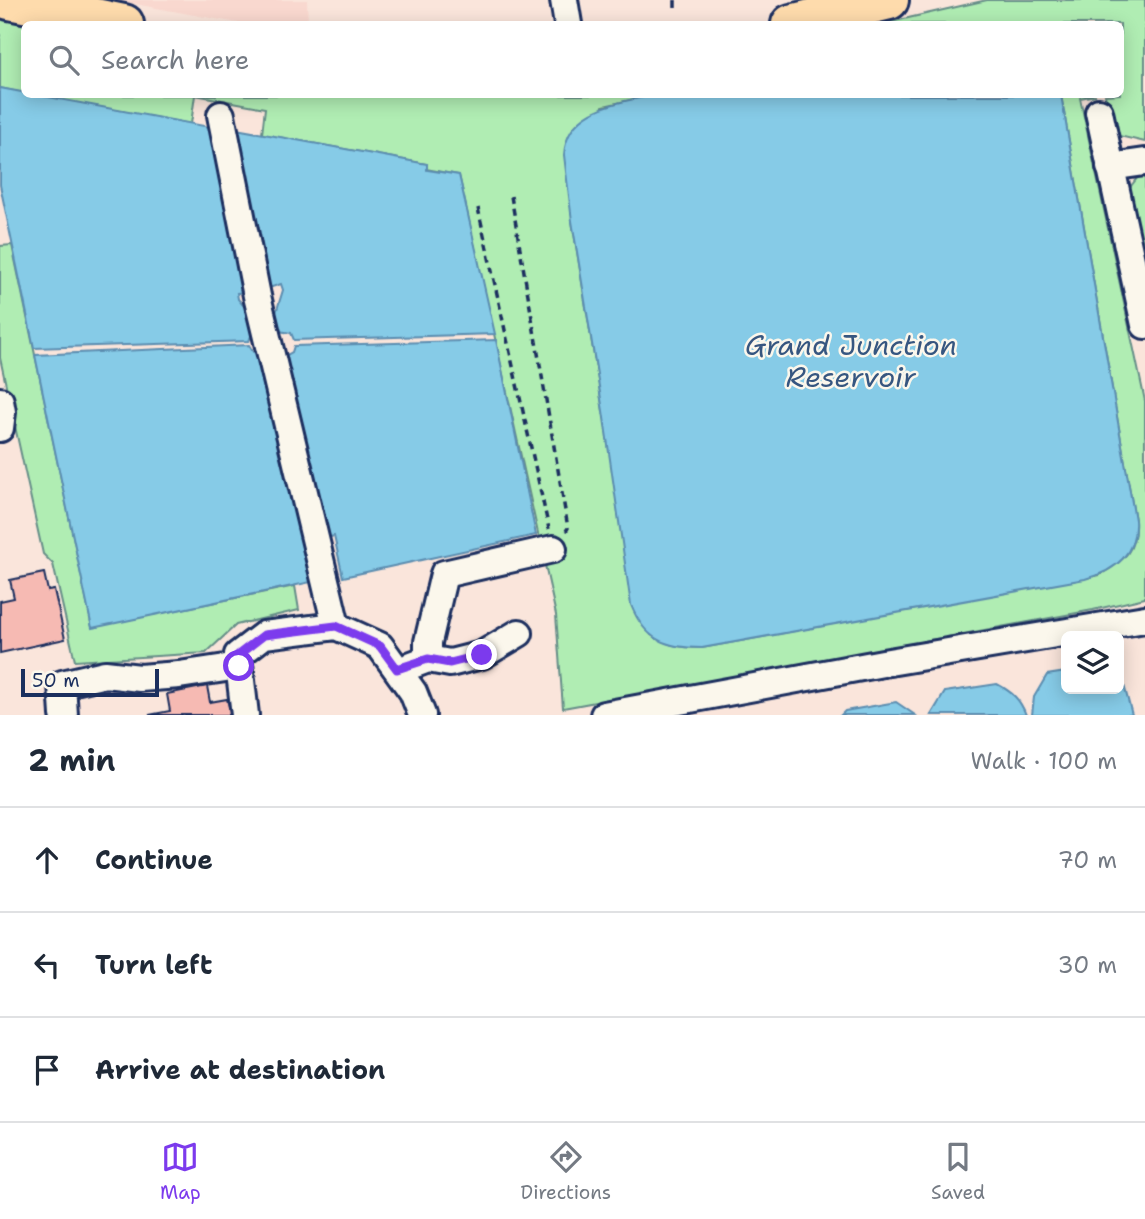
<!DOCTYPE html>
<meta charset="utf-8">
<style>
:root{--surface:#fff;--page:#f2f2f3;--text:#1f2937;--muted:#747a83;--line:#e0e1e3;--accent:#7c3aed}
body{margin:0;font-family:"Shantell Sans",sans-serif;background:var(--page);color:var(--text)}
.controls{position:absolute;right:21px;bottom:21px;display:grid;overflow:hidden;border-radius:10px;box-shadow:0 4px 18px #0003}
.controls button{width:63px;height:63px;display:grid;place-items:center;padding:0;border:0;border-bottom:2px solid var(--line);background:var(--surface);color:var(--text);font:35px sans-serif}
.scale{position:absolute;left:21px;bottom:18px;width:138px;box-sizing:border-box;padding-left:7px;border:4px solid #1b2f5e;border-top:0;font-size:19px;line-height:24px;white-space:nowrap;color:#1b2f5e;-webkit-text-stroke:5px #fbf7ec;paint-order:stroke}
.stop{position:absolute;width:21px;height:21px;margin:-16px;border:5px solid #7c3aed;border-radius:50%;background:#fff}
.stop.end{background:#7c3aed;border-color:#fff;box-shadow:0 2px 7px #0008}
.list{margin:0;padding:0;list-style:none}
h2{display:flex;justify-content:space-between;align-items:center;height:91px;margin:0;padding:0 28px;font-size:30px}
h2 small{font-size:23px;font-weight:400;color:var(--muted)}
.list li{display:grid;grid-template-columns:46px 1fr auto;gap:21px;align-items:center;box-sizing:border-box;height:105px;padding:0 28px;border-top:2px solid var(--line)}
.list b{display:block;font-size:26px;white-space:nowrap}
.list em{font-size:23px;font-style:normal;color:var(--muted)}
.icon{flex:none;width:38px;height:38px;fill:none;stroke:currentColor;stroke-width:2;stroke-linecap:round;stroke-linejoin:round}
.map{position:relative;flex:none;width:1145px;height:715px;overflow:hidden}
.search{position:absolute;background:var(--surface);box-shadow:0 4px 18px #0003;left:21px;right:21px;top:21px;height:77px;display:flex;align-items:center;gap:18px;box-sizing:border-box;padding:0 24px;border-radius:10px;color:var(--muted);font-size:26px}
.sheet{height:406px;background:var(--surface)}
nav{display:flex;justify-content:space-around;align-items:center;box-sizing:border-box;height:98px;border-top:2px solid var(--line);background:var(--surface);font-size:19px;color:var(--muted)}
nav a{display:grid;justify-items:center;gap:4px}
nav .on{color:var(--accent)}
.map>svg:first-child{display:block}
.built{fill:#f9d8cf}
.green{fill:#b0edb3;stroke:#668e88;stroke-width:2}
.water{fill:#86cbe7;stroke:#5b8db0;stroke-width:2}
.building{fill:#f6bab3;stroke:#1b2f5e;stroke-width:2}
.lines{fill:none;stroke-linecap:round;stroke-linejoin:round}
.minor-casing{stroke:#1b2f5e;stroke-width:32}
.highway-casing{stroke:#1b2f5e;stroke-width:44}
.path{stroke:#1b2f5e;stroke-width:3.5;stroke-dasharray:7 5;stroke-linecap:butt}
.minor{stroke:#fbf7ec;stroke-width:26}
.highway{stroke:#fedbac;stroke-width:38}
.route{stroke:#7c3aed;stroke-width:9}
.labels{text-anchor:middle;stroke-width:5;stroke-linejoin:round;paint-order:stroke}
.water-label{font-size:28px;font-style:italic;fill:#365680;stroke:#fbf7ec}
</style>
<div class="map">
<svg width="1145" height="715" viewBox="0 0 1145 715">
<rect width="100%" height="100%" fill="#fae5db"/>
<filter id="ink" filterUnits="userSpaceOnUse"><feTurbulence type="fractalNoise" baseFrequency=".0143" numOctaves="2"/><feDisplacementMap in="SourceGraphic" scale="14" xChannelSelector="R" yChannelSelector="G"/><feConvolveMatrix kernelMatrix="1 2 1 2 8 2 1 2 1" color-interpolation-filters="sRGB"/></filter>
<g filter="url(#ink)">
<polygon class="built" points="113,0 307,0 308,24 243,24"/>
<g class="green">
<polygon points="987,0 1145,0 1145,142 1119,136 1109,114 1105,95 1120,94 1120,24 882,24"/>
<polygon points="0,18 34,24 24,24 24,93 0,88"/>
<path d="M33,95H654L603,106L572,221L603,411L651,635C668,646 682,648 702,648L1100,575C1125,560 1137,550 1135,520L1061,95H1096L1080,98L1145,401V598L1093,610L563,708L556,615L459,175L426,169L427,164L262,134L265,108L195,95L191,124Z"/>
<polygon points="1145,176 1145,288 1124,195 1138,177"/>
<polygon points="12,245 92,627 295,586 299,610 236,625 206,653 75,661 53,564 43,554 0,358 0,246"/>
</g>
<g class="water">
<polygon points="0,88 215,128 250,292 237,293 238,299 254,318 253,331 249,341 34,348 0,185"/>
<path d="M654,95H1061L1135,520C1137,554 1116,571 1085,579L702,648C665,648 645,640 631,605L603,411L572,221L564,155C567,108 617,103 654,95Z"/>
<polygon points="236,129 427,164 427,170 459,175 495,334 294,340 291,333 279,331 275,316 283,290 281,284 269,288"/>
<polygon points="496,340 536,535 343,577 334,536 323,539 285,356 292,352 294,346"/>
<polygon points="249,345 253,352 264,355 311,582 92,628 35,355"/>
<polygon points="1066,672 1066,689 1119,689 1119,680 1124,685 1132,715 1032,715 1034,697 1047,675"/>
<path d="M997,684C1012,692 1020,699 1026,715H931L945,692Z"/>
<polygon points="896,702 915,715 841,715 845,711"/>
</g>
<g class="building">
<polygon points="44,573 48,591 54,590 65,639 0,653 0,601 14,598 10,580"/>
<polygon points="207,686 210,702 227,699 231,715 149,715 170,711 167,694"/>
</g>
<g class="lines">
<g class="minor-casing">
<g id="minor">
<polyline points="564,0 568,24"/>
<polyline points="1099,112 1145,325"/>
<polyline points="221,115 257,296 336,626"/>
<polyline points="1110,167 1145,162"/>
<polyline points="0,401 2,412 0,428"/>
<polyline points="428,659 428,642 444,574 553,549"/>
<polyline points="412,665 428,659 450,663 482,655 519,633"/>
<polyline points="64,715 62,684 105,674 140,678 179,675 239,666"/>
<polyline points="245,715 238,655 264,635 336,626 380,646 413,692 422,715"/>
<polyline points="604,715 883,663 1145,619"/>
</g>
</g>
<g class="highway-casing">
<g id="highway">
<polyline points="9,0 124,24"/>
<polyline points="791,24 889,0"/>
</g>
</g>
<g class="path">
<polyline points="675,0 675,7"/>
<polyline points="511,196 568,528 566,531"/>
<polyline points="478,208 549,529"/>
</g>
<use href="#minor" class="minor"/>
<use href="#highway" class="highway"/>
</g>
</g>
<g class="lines" filter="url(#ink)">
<polyline class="route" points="239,666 238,655 264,635 336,626 380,646 397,669 428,659 450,663 482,655"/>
</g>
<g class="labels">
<g class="water-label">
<text x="851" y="355">Grand Junction<tspan x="851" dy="32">Reservoir</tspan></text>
</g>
</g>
</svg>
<div class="controls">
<button><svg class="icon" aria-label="layers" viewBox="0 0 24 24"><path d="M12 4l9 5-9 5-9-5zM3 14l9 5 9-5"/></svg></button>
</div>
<div class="scale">50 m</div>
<div class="stop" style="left:239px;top:666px"></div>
<div class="stop end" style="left:482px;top:655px"></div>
<div class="search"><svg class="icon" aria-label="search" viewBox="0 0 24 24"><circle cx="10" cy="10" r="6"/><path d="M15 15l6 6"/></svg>Search here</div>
</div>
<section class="sheet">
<h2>2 min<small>Walk · 100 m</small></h2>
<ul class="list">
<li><svg class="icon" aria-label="ahead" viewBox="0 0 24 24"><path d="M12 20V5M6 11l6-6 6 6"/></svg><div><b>Continue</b></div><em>70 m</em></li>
<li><svg class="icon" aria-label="left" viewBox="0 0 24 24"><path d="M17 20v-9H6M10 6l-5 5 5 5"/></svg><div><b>Turn left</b></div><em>30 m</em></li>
<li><svg class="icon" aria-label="arrive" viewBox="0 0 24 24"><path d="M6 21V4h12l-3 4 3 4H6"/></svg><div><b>Arrive at destination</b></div></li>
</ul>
</section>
<nav>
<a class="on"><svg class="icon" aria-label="map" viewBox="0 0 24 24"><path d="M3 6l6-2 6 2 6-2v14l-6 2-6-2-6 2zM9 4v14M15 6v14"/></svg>Map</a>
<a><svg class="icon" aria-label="directions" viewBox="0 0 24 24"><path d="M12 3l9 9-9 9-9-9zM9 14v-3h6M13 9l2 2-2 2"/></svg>Directions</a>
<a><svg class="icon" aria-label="saved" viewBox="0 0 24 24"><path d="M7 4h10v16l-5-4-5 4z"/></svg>Saved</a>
</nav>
